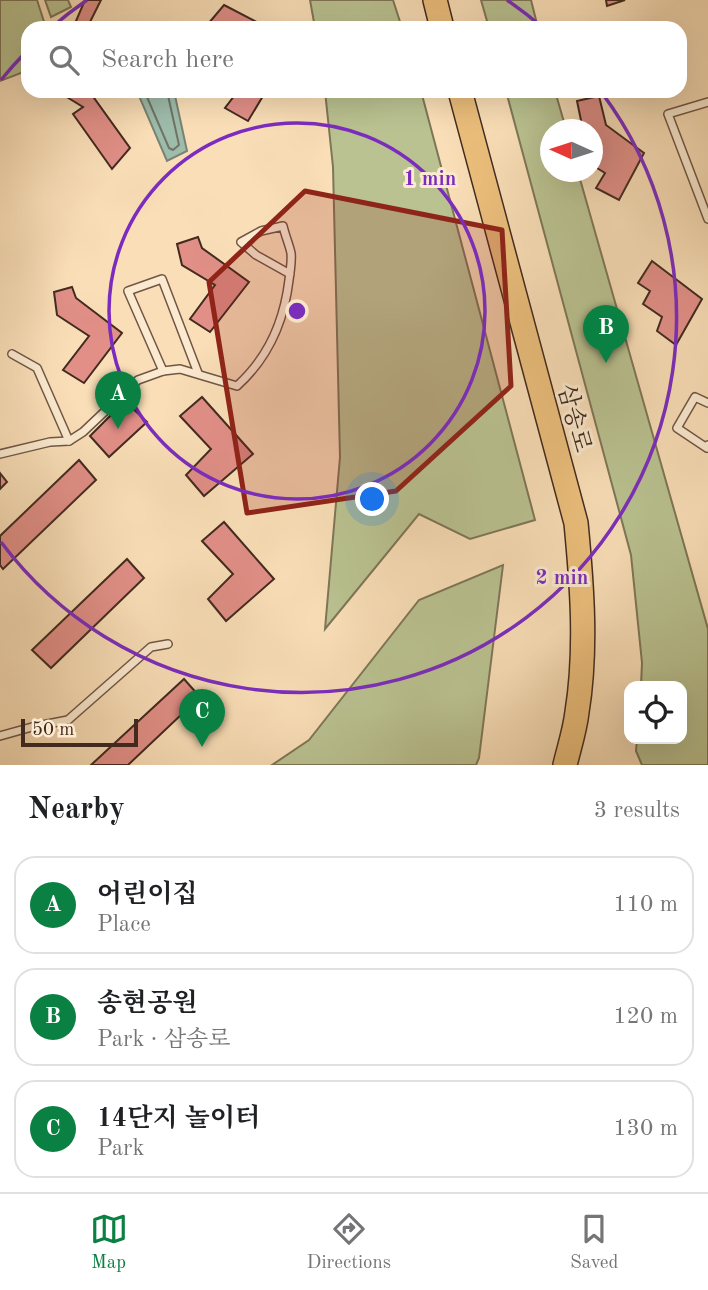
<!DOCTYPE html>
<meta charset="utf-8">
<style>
:root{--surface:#fff;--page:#f2f2f2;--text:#202124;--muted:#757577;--line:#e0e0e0;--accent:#0b8043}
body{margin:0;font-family:"Old Standard TT","Noto Serif KR",serif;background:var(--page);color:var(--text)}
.controls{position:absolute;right:21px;bottom:21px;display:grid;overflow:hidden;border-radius:14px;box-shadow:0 7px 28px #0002}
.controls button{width:63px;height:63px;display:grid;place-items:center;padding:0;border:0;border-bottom:2px solid var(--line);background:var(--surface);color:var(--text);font:35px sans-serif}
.compass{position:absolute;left:540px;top:119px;width:63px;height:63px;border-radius:50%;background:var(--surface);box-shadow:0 7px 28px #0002;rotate:273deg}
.scale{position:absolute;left:21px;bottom:18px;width:117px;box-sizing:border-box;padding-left:7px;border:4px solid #422a1f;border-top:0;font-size:19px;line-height:24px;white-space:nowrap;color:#422a1f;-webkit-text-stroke:5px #fbead0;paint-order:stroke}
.you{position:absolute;left:373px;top:500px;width:24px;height:24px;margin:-18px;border:5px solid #fff;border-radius:50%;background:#1a73e8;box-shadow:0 0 0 10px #1a73e833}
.badge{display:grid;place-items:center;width:46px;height:46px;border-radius:50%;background:var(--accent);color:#fff;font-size:23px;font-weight:700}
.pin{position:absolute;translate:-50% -58px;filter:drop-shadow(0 2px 4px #0008)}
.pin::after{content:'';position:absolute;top:37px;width:24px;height:21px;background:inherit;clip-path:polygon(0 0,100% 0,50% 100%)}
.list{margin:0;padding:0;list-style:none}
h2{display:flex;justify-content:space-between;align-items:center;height:91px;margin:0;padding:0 28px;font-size:30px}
h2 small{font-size:23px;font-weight:400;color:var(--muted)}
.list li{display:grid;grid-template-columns:46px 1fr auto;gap:21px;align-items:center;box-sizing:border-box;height:98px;margin:0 14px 14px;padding:0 14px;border:2px solid var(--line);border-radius:21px}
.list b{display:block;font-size:26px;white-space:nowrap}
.list p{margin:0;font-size:23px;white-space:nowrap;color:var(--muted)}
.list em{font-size:23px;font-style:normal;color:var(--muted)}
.icon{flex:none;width:38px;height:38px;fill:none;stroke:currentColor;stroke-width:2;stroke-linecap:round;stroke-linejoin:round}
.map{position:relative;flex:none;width:708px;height:765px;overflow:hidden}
.search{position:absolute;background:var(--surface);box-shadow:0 7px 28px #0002;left:21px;right:21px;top:21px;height:77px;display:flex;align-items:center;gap:18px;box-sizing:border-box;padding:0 24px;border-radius:21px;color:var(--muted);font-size:26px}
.sheet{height:427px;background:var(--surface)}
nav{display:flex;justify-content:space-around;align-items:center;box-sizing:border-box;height:98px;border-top:2px solid var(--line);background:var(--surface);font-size:19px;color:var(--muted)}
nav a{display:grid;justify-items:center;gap:4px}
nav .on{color:var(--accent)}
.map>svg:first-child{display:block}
.green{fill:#bac291;stroke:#7e7658;stroke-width:2}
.water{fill:#9ebcab;stroke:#798273;stroke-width:2}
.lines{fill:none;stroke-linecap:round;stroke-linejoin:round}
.shore{stroke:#707365;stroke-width:2}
.building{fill:#e18f87;stroke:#422a1f;stroke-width:2}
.lane-casing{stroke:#705745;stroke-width:10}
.primary-casing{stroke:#422a1f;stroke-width:26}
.lane{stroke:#fbead0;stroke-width:7}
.primary{stroke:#ecbf7c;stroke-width:23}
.marked{fill:#8f2418;fill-opacity:0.2;stroke:#8f2418;stroke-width:5;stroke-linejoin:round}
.ring{fill:none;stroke:#7b2cbf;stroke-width:3.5}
.labels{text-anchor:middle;stroke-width:6;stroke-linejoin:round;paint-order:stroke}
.street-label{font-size:24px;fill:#422a1f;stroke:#fbead0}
.centre{fill:#7b2cbf;stroke:#fbead0;stroke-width:3.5}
.ring-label{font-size:21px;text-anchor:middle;font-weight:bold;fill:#7b2cbf;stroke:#fbead0;stroke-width:6;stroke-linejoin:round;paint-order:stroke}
</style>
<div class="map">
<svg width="708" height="765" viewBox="0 0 708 765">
<rect width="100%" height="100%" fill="#f9deb7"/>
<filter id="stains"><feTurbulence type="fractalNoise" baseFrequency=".00286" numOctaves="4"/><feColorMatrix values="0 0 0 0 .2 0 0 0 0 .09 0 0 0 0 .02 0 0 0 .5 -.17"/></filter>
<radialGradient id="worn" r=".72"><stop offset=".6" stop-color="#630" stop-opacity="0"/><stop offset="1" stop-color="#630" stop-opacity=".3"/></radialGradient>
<g class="green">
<polygon points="0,0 37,0 46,28 28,28 28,63 21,73 0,81"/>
<polygon points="45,0 68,0 71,7 51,17"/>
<polygon points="310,0 393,0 402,28 315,28"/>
<polygon points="481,0 531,0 538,28 489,28"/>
<polygon points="325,91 421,91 535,520 470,539 419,514 325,629 340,457 333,167"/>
<polygon points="506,91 555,91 566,129 550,130 550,172 578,172 708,629 708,765 642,765 636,751 637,739 682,739 682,686 641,686 642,663 631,555"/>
<polygon points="503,565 479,758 476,765 272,765 309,740 419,600"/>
</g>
<polygon class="water" points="140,91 174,91 187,151 167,161 139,96"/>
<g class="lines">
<polyline class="shore" points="147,91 147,97 169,148 173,150 179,145 167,91"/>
</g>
<g class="building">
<polygon points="85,0 101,0 87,28 73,28"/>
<polygon points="606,0 625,0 607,6"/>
<polygon points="224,5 268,28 217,28 208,24"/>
<polygon points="57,91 96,91 92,95 130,148 112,169 73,114 83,107"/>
<polygon points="238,91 266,91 248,121 225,108"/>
<polygon points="599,96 606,125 644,153 619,200 596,188 605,173 592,165 592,130 583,130 577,101"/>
<polygon points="198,237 202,248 249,282 210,332 190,319 215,285 182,265 177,244"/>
<polygon points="652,261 702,299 676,345 657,331 662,317 643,304 650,291 638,283"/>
<polygon points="72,287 76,298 122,333 84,383 63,370 89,336 57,315 54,292"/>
<polygon points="202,397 253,454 204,496 186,475 211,449 180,416"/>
<polygon points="125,401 147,422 109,457 90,436"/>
<polygon points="79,460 96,480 3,569 0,565 0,536"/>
<polygon points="0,473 7,482 0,489"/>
<polygon points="224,522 274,579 226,621 208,599 233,574 202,541"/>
<polygon points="127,559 144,578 51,668 32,650"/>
<polygon points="184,679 200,697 128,765 91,765"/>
</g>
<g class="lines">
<g class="lane-casing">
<g id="lane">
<polyline points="708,102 668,114 708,219"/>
<polyline points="12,354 37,368 69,441"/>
<polyline points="163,371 128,291 162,279 198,373"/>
<polyline points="708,403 695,397 677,428 707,448 708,445"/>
<path d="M0,454L50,442L69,441L83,432L138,380L163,371L180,369L237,386C268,358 284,322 289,280C290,272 292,261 291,253C289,244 285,235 283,226L261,231L241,242L256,255L290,274"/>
<polyline points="0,736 32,727 68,720 151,647 168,644"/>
</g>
</g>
<g class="primary-casing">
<g id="primary">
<polyline points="435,0 442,28"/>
<path d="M460,91L576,523C582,585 587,650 577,712C575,730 569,748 565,765"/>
</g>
</g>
<use href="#lane" class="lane"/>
<use href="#primary" class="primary"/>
</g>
<path class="marked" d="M305,191L502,230L511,386L396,491L247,513L209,282Z"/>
<g class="ring">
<circle cx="297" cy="311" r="188"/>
<path d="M1 80A375 375 0 0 1 27 51M51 28A375 375 0 0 1 87 0M507 0A375 375 0 0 1 543 28M602 93A375 375 0 0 1 1 542"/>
</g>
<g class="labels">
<g class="street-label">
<text transform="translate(575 418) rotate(75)" y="8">삼송로</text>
</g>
</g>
<circle cx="297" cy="311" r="10" class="centre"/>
<g class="ring-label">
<text x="430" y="185">1 min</text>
<text x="562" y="584">2 min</text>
</g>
<rect width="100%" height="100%" filter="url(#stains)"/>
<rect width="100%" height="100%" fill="url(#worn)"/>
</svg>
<div class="controls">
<button><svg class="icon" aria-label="locate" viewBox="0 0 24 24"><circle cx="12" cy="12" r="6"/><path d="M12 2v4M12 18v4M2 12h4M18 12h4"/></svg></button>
</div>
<svg class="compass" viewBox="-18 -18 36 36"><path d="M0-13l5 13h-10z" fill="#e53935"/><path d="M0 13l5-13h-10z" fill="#757577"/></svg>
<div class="scale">50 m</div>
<div class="you"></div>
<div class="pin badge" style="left:118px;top:429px">A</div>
<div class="pin badge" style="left:606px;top:363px">B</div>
<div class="pin badge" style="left:202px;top:747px">C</div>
<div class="search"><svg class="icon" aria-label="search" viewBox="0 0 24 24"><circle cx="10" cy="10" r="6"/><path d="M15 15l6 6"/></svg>Search here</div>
</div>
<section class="sheet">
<h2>Nearby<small>3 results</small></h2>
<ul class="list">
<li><span class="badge">A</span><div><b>어린이집</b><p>Place</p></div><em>110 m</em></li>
<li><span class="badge">B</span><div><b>송현공원</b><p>Park · 삼송로</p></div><em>120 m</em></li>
<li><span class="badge">C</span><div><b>14단지 놀이터</b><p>Park</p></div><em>130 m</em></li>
</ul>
</section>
<nav>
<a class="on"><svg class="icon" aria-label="map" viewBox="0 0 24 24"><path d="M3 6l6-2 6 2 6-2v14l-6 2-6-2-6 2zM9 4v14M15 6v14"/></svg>Map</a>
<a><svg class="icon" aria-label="directions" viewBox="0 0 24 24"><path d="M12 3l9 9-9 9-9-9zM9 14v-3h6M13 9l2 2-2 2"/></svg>Directions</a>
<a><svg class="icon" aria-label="saved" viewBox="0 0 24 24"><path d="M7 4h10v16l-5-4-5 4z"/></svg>Saved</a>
</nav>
